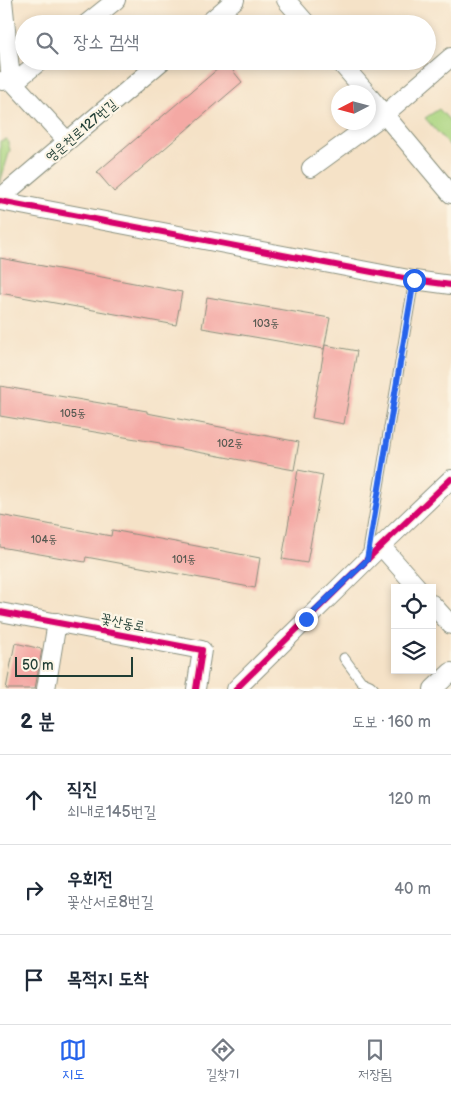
<!DOCTYPE html>
<html lang="ko">
<meta charset="utf-8">
<style>
:root{--surface:#fff;--page:#f2f2f3;--text:#1f2937;--muted:#747a83;--line:#e0e1e3;--accent:#2563eb}
body{margin:0;font-family:"Balsamiq Sans","Poor Story",sans-serif;background:var(--page);color:var(--text)}
.controls{position:absolute;right:15px;bottom:15px;display:grid;overflow:hidden;border-radius:0px;box-shadow:0 2px 8px #0003}
.controls button{width:45px;height:45px;display:grid;place-items:center;padding:0;border:0;border-bottom:1px solid var(--line);background:var(--surface);color:var(--text);font:25px sans-serif}
.compass{position:absolute;left:331px;top:85px;width:45px;height:45px;border-radius:50%;background:var(--surface);box-shadow:0 2px 8px #0003;rotate:264deg}
.scale{position:absolute;left:15px;bottom:12px;width:118px;box-sizing:border-box;padding-left:5px;border:2px solid #1f3d34;border-top:0;font-size:14px;line-height:18px;white-space:nowrap;color:#1f3d34;-webkit-text-stroke:4px #fcf5e5;paint-order:stroke}
.stop{position:absolute;width:15px;height:15px;margin:-11px;border:4px solid #2563eb;border-radius:50%;background:#fff}
.stop.end{background:#2563eb;border-color:#fff;box-shadow:0 1px 5px #0008}
.list{margin:0;padding:0;list-style:none}
h2{display:flex;justify-content:space-between;align-items:center;height:65px;margin:0;padding:0 20px;font-size:21px}
h2 small{font-size:16px;font-weight:400;color:var(--muted)}
.list li{display:grid;grid-template-columns:32px 1fr auto;gap:15px;align-items:center;box-sizing:border-box;height:90px;padding:0 20px;border-top:1px solid var(--line)}
.list b{display:block;font-size:19px;white-space:nowrap}
.list p{margin:0;font-size:16px;white-space:nowrap;color:var(--muted)}
.list em{font-size:16px;font-style:normal;color:var(--muted)}
.icon{flex:none;width:28px;height:28px;fill:none;stroke:currentColor;stroke-width:2;stroke-linecap:round;stroke-linejoin:round}
.map{position:relative;flex:none;width:451px;height:689px;overflow:hidden}
.search{position:absolute;background:var(--surface);box-shadow:0 2px 8px #0003;left:15px;right:15px;top:15px;height:55px;display:flex;align-items:center;gap:12px;box-sizing:border-box;padding:0 18px;border-radius:28px;color:var(--muted);font-size:19px}
.sheet{height:335px;background:var(--surface)}
nav{display:flex;justify-content:space-around;align-items:center;box-sizing:border-box;height:70px;border-top:1px solid var(--line);background:var(--surface);font-size:14px;color:var(--muted)}
nav a{display:grid;justify-items:center;gap:2px}
nav .on{color:var(--accent)}
.map>svg:first-child{display:block}
.green{fill:#abd581;stroke:#65895a}
.building{fill:#f4a9a4}
.lines{fill:none;stroke-linecap:round;stroke-linejoin:round}
.service-casing{stroke:#8a907e;stroke-width:11}
.minor-casing{stroke:#8a907e;stroke-width:20}
.service{stroke:#fff;stroke-width:9}
.minor{stroke:#fff;stroke-width:18}
.cycleway-casing{stroke:#fcf5e5;stroke-width:9}
.cycleway{stroke:#d6006c;stroke-width:6}
.route{stroke:#2563eb;stroke-width:6}
.labels{text-anchor:middle;stroke-width:4.5;stroke-linejoin:round;paint-order:stroke}
.number-label{font-size:11px;fill:#545850}
.street-label{font-size:14px;fill:#1f3d34;stroke:#fcf5e5}
</style>
<div class="map">
<svg width="451" height="689" viewBox="0 0 451 689">
<rect width="100%" height="100%" fill="#fcf5e5"/>
<filter id="ink" filterUnits="userSpaceOnUse"><feTurbulence type="fractalNoise" baseFrequency=".02" numOctaves="2"/><feDisplacementMap in="SourceGraphic" scale="10" xChannelSelector="R" yChannelSelector="G"/><feConvolveMatrix kernelMatrix="1 2 1 2 8 2 1 2 1" color-interpolation-filters="sRGB"/></filter>
<filter id="wash" filterUnits="userSpaceOnUse"><feTurbulence type="fractalNoise" baseFrequency=".0096" numOctaves="4" result="noise"/><feDisplacementMap in="SourceGraphic" scale="20" xChannelSelector="R" yChannelSelector="G"/><feGaussianBlur stdDeviation="1.12" result="paint"/><feColorMatrix in="noise" values="0 0 0 0 0 0 0 0 0 0 0 0 0 0 0 0 0 1.4 0 .05"/><feComposite in="paint" operator="in"/></filter>
<g filter="url(#wash)">
<rect width="100%" height="100%" fill="#f5e2c7"/>
<g class="green">
<polygon points="439,109 451,122 451,147 425,118"/>
<polygon points="7,139 10,150 0,183 0,141"/>
</g>
<g id="blocks">
<g class="building">
<polygon points="226,62 242,82 114,192 97,172"/>
<polygon points="0,258 182,292 176,325 0,293"/>
<polygon points="207,297 330,318 324,349 202,328"/>
<polygon points="325,345 357,351 344,424 312,418"/>
<polygon points="0,386 147,411 147,413 299,442 294,470 160,445 160,443 0,416"/>
<polygon points="298,470 323,475 307,563 282,559"/>
<polygon points="0,515 111,536 112,530 260,558 255,588 86,557 85,562 0,547"/>
<polygon points="15,643 42,649 35,689 6,689"/>
</g>
</g>
</g>
<g filter="url(#ink)">
<use href="#blocks" fill-opacity="0" stroke="#8a907e" stroke-width="1"/>
<g class="lines">
<g class="service-casing">
<g id="service">
<polyline points="367,557 414,280"/>
<polyline points="344,658 361,681 370,685 374,689"/>
</g>
</g>
<g class="minor-casing">
<g id="minor">
<polyline points="3,0 11,80 67,141"/>
<polyline points="286,0 307,24"/>
<polyline points="86,24 116,0"/>
<polyline points="207,24 235,0"/>
<polyline points="339,61 366,92"/>
<polyline points="2,81 18,79 40,61"/>
<polyline points="368,95 451,194"/>
<polyline points="311,168 385,114 451,57"/>
<polyline points="0,198 162,61"/>
<polyline points="0,201 414,280 451,285"/>
<polyline points="381,546 418,588"/>
<polyline points="432,604 451,625"/>
<polyline points="0,612 202,650 196,689"/>
<polyline points="46,689 57,622"/>
<polyline points="236,689 381,546 451,479"/>
<polyline points="433,689 451,672"/>
</g>
</g>
<use href="#service" class="service"/>
<use href="#minor" class="minor"/>
<g class="cycleway-casing">
<g id="cycleway">
<polyline points="0,201 414,280 451,285"/>
<polyline points="0,612 202,650 196,689"/>
<polyline points="236,689 381,546 451,479"/>
</g>
</g>
<use href="#cycleway" class="cycleway"/>
</g>
</g>
<g class="lines" filter="url(#ink)">
<polyline class="route" points="306,619 367,560 414,280"/>
</g>
<g class="labels">
<g class="number-label">
<text x="266" y="327">103동</text>
<text x="73" y="417">105동</text>
<text x="230" y="447">102동</text>
<text x="44" y="543">104동</text>
<text x="184" y="563">101동</text>
</g>
<g class="street-label">
<text transform="translate(81 130) rotate(-40)" y="5">영운천로127번길</text>
<text transform="translate(123 622) rotate(11)" y="5">꽃산동로</text>
</g>
</g>
</svg>
<div class="controls">
<button><svg class="icon" aria-label="locate" viewBox="0 0 24 24"><circle cx="12" cy="12" r="6"/><path d="M12 2v4M12 18v4M2 12h4M18 12h4"/></svg></button>
<button><svg class="icon" aria-label="layers" viewBox="0 0 24 24"><path d="M12 4l9 5-9 5-9-5zM3 14l9 5 9-5"/></svg></button>
</div>
<svg class="compass" viewBox="-18 -18 36 36"><path d="M0-13l5 13h-10z" fill="#e53935"/><path d="M0 13l5-13h-10z" fill="#747a83"/></svg>
<div class="scale">50 m</div>
<div class="stop" style="left:414px;top:280px"></div>
<div class="stop end" style="left:306px;top:619px"></div>
<div class="search"><svg class="icon" aria-label="search" viewBox="0 0 24 24"><circle cx="10" cy="10" r="6"/><path d="M15 15l6 6"/></svg>장소 검색</div>
</div>
<section class="sheet">
<h2>2 분<small>도보 · 160 m</small></h2>
<ul class="list">
<li><svg class="icon" aria-label="ahead" viewBox="0 0 24 24"><path d="M12 20V5M6 11l6-6 6 6"/></svg><div><b>직진</b><p>쇠내로145번길</p></div><em>120 m</em></li>
<li><svg class="icon" aria-label="right" viewBox="0 0 24 24"><path d="M7 20v-9h11M14 6l5 5-5 5"/></svg><div><b>우회전</b><p>꽃산서로8번길</p></div><em>40 m</em></li>
<li><svg class="icon" aria-label="arrive" viewBox="0 0 24 24"><path d="M6 21V4h12l-3 4 3 4H6"/></svg><div><b>목적지 도착</b></div></li>
</ul>
</section>
<nav>
<a class="on"><svg class="icon" aria-label="map" viewBox="0 0 24 24"><path d="M3 6l6-2 6 2 6-2v14l-6 2-6-2-6 2zM9 4v14M15 6v14"/></svg>지도</a>
<a><svg class="icon" aria-label="directions" viewBox="0 0 24 24"><path d="M12 3l9 9-9 9-9-9zM9 14v-3h6M13 9l2 2-2 2"/></svg>길찾기</a>
<a><svg class="icon" aria-label="saved" viewBox="0 0 24 24"><path d="M7 4h10v16l-5-4-5 4z"/></svg>저장됨</a>
</nav>
